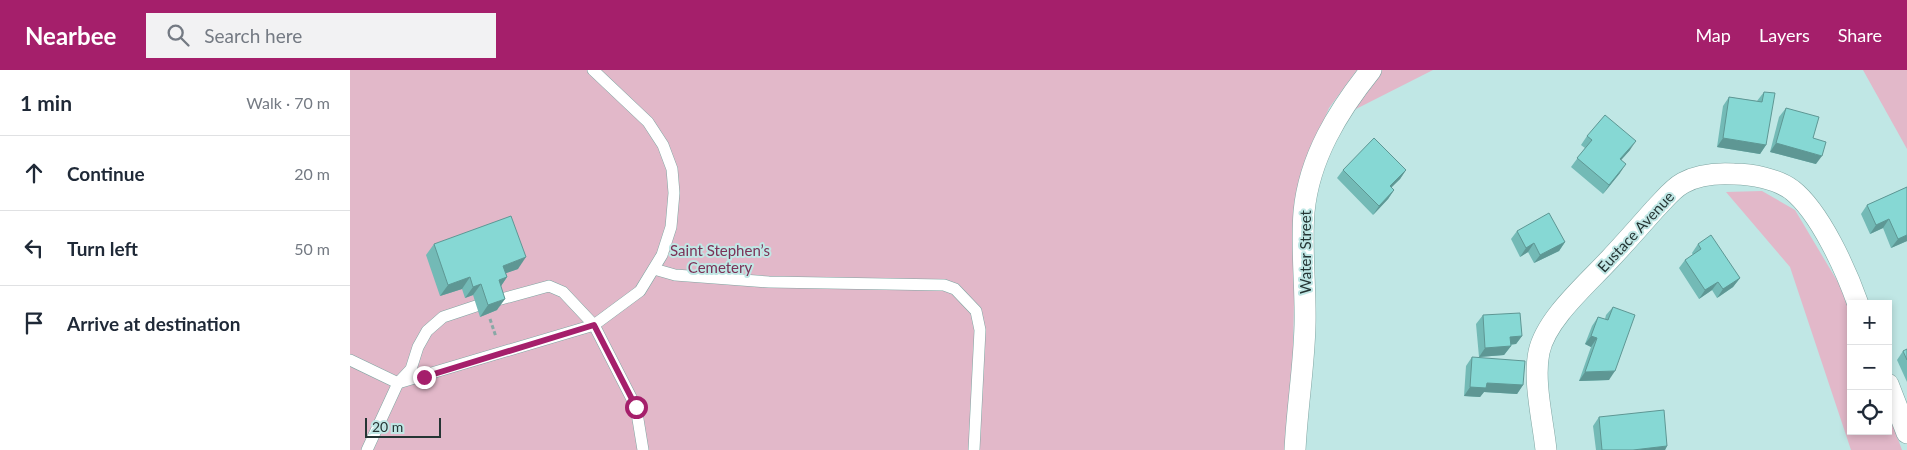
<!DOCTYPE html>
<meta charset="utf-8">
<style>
:root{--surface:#fff;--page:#f2f2f3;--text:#1f2937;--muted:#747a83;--line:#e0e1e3;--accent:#a51f6b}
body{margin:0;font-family:Lato,sans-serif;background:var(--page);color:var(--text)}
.controls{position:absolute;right:15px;bottom:15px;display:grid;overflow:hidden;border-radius:0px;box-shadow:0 2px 8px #0003}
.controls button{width:45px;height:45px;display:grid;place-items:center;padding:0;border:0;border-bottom:1px solid var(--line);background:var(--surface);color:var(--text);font:25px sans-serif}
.scale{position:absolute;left:15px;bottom:12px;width:76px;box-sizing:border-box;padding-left:5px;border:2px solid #253534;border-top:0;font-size:14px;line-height:18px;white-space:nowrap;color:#253534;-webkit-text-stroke:4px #c0e7e5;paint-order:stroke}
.stop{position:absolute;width:15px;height:15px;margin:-11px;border:4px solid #a51f6b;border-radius:50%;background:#fff}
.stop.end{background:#a51f6b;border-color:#fff;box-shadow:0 1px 5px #0008}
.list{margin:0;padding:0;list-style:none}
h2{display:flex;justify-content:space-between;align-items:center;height:65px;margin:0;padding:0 20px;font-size:21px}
h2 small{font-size:16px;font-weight:400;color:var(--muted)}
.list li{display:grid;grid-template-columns:32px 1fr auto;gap:15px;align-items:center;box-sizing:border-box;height:75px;padding:0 20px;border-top:1px solid var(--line)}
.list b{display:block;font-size:19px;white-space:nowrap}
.list em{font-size:16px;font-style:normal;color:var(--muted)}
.icon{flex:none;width:28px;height:28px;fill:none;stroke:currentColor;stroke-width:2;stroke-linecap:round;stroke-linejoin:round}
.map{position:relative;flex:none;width:1557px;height:380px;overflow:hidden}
header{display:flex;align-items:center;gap:30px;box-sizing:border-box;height:70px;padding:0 25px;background:var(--accent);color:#fff}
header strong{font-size:24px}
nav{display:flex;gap:28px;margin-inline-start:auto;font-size:18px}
.search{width:350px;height:45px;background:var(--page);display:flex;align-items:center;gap:12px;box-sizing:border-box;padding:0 18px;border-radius:0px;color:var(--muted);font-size:19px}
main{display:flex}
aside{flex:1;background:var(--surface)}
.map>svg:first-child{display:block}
.green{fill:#e2b8c9}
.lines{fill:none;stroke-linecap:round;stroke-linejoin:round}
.lane-casing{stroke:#7fa5a2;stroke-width:12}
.street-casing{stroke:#7fa5a2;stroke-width:22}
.path{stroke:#89a8a6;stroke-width:3;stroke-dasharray:4 2.5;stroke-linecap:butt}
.lane{stroke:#fff;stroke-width:11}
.street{stroke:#fff;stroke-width:21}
.wall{fill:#73bab6}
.shaded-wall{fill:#5e9794}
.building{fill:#86d8d4;stroke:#5e9794}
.route{stroke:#a51f6b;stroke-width:6}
.labels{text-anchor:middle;stroke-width:4;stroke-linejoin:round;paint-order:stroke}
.street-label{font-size:15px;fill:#253534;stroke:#c0e7e5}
.park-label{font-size:15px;fill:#7b3257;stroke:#c0e7e5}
</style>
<header>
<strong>Nearbee</strong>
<div class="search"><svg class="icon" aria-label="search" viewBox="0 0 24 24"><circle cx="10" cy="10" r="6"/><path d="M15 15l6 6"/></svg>Search here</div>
<nav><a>Map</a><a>Layers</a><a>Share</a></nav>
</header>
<main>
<aside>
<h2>1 min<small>Walk · 70 m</small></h2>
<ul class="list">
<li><svg class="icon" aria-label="ahead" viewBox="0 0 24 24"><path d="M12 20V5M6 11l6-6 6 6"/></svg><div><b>Continue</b></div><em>20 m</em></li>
<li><svg class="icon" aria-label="left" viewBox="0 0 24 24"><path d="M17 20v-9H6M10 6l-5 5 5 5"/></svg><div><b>Turn left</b></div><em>50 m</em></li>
<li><svg class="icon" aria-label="arrive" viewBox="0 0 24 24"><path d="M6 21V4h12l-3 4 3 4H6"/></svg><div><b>Arrive at destination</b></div></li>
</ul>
</aside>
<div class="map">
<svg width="1557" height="380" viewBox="0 0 1557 380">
<rect width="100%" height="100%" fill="#c0e7e5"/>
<g class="green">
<polygon points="0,0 1007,0 979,38 951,103 945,184 941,380 0,380"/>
<polygon points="1032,0 1083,0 1004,40"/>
<polygon points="1513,0 1557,0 1557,79"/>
<polygon points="1412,121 1445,140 1492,219 1501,241 1501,361 1538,361 1538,342 1552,380 1501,380 1440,197 1376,122"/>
</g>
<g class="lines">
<g class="lane-casing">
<g id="lane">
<polyline points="304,199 325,205 419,212 594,215 605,219 626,241 630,260 624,380"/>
<polyline points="144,231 199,216 213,222 244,255 286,337 293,380"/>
<polyline points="0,290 48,313 244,255 290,221 312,185 321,157 324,123 322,99 313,75 298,52 243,0"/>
<polyline points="17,380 48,313 61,299 68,277 77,261 93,247 126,236"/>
</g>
</g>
<g class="street-casing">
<g id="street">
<polyline points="1538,314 1557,363"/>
<path d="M945,380C947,338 954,297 955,255C956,218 951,179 954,142C959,88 988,41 1021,0"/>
<path d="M1196,380C1193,351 1183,311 1189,282C1196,249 1237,214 1260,189C1275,173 1290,156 1305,139C1314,130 1322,119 1333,113C1349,104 1367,103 1384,104C1402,104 1427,109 1442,120C1470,142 1496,200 1508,234"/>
</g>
</g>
<polyline class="path" points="140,249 146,267"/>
<use href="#lane" class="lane"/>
<use href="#street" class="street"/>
</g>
<g class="wall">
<polygon points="1414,22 1416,75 1410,84 1367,77 1373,36 1379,27 1407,31"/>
<polygon points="1436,38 1463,68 1466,94 1420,82 1429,47"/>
<polygon points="1237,66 1280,80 1271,90 1270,103 1253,124 1221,97 1235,78 1231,75"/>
<polygon points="993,100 1056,100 1050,109 1041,117 1044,120 1038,129 1023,145 987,108"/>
<polygon points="1557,117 1557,171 1541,178 1533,158 1520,164 1511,144 1517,135"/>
<polygon points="1167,161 1215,172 1209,181 1184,193 1178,182 1170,187 1161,169"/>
<polygon points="84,174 168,199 156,203 157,207 151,216 147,240 130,247 123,225 115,228 112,219 90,226 76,185"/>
<polygon points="1348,174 1390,208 1383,217 1367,228 1362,220 1349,229 1329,198 1335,190 1343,185 1342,183"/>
<polygon points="1263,237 1259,310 1229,311 1241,277 1235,274 1242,256 1248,247 1255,249 1256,245"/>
<polygon points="1133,245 1172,266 1166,274 1160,275 1161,276 1154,285 1129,287 1126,254"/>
<polygon points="1557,279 1557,312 1547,290 1553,281"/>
<polygon points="1122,287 1173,315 1167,324 1134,322 1130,327 1114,326 1116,296"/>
<polygon points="1249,347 1317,376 1315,380 1246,380 1243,356"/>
</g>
<g class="shaded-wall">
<polygon points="1373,68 1416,75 1410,84 1367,77"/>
<polygon points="1286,71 1280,80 1264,98 1270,89"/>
<polygon points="1426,73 1472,86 1466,94 1420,82"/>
<polygon points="1276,94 1270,103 1253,124 1259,115"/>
<polygon points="1056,100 1050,109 1034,125 1040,116"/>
<polygon points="1044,120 1038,129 1023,145 1029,136"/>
<polygon points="1539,149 1533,158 1520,164 1526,155"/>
<polygon points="1557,165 1557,171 1541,178 1548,169"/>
<polygon points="1215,172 1209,181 1184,193 1190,185"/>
<polygon points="1184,173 1178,182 1170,187 1176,178"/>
<polygon points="176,187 168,199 145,207 153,196"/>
<polygon points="120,207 112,219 90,226 98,215"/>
<polygon points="157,207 149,219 149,210"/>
<polygon points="1390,208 1383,217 1367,228 1373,219"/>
<polygon points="1368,212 1362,220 1349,229 1355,220"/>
<polygon points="131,214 123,225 115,228 123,217"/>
<polygon points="155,229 147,240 130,247 138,235"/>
<polygon points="1172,266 1166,274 1153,275 1160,267"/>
<polygon points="1241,266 1247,268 1241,277 1235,274"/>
<polygon points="1161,276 1154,285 1129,287 1135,278"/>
<polygon points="1265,301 1259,310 1229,311 1235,302"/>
<polygon points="1137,313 1173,315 1167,324 1134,322 1130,327 1114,326 1120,317"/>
<polygon points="1317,376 1315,380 1283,380"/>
</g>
<g class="building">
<polygon points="1414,22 1425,23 1416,75 1373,68 1379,27 1412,32"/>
<polygon points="1436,38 1469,47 1463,68 1476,72 1472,86 1426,73"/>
<polygon points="1255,45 1286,71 1270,89 1276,94 1259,115 1227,88 1242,70 1237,66"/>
<polygon points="1024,68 1056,100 1040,116 1044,120 1029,136 993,100"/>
<polygon points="1557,117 1557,165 1548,169 1539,149 1526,155 1517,135"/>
<polygon points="1199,143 1215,172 1190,185 1184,173 1176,178 1167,161"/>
<polygon points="161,146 176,187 153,196 157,207 149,210 155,229 138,235 131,214 123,217 120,207 98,215 84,174"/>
<polygon points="1361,165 1390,208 1373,219 1368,212 1355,220 1335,190 1351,179 1348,174"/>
<polygon points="1263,237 1285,245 1265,301 1235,302 1247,268 1241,266 1248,247 1258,250"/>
<polygon points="1170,243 1172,266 1160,267 1161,276 1135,278 1133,245"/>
<polygon points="1557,279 1557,290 1553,281"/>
<polygon points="1122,287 1175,291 1173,315 1137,313 1136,318 1120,317"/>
<polygon points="1314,340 1317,376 1283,380 1252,380 1249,347"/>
</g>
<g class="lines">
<polyline class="route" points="74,307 244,255 286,337"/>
</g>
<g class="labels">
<g class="street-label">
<text transform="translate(1286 162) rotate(-47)" y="5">Eustace Avenue</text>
<text transform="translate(956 182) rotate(-90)" y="5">Water Street</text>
</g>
<g class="park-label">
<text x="370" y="186">Saint Stephen’s<tspan x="370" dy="17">Cemetery</tspan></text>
</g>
</g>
</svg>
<div class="controls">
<button>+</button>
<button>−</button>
<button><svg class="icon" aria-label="locate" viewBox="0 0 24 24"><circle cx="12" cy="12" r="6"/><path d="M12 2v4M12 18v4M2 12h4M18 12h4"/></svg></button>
</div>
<div class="scale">20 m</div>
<div class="stop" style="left:286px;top:337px"></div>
<div class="stop end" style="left:74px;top:307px"></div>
</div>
</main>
